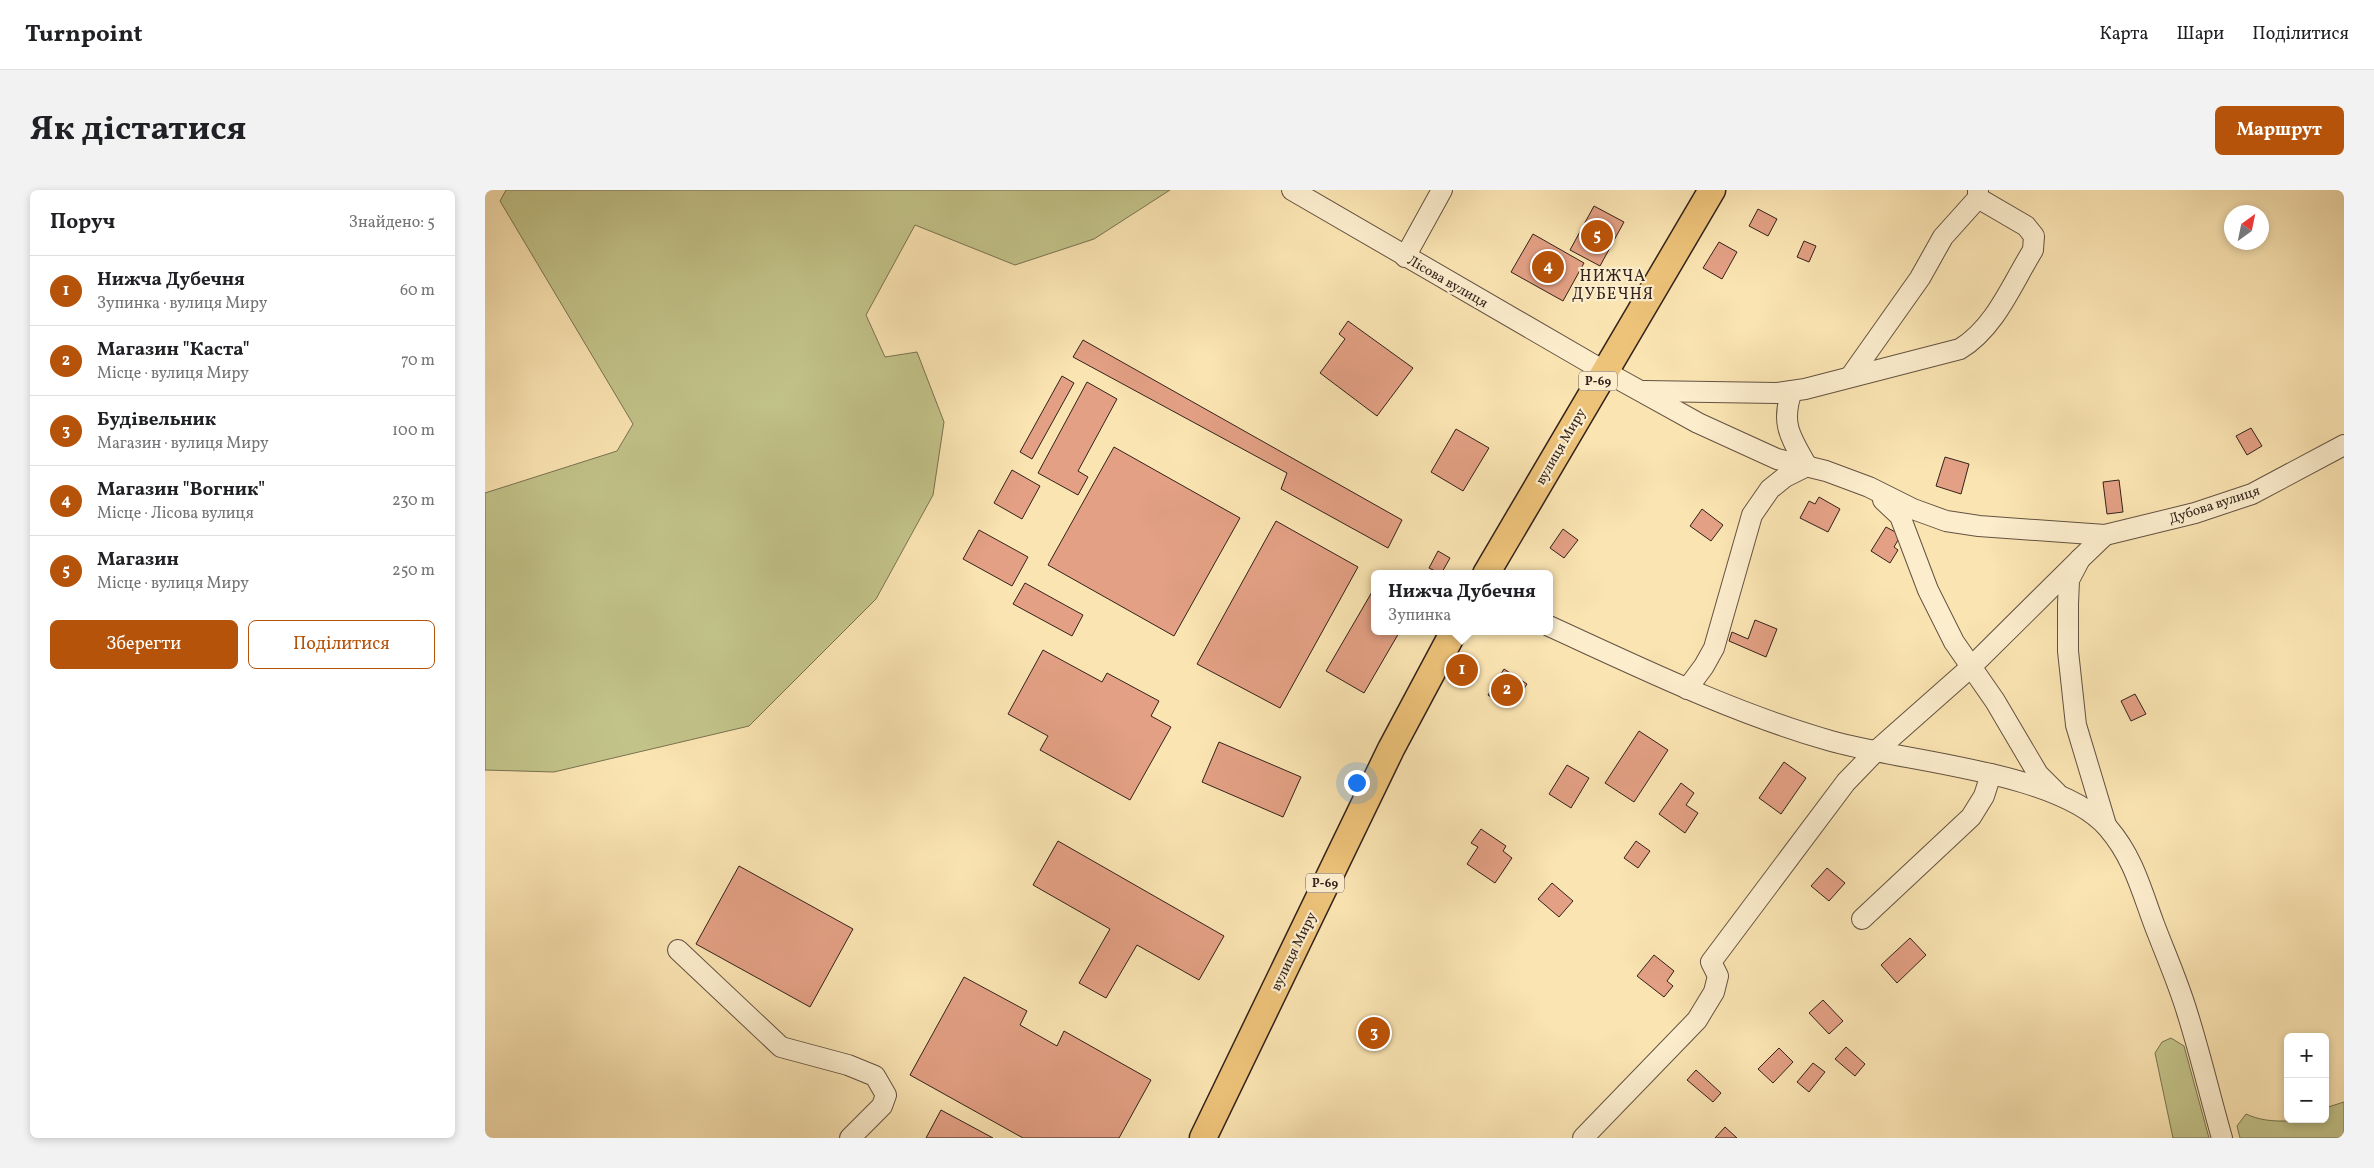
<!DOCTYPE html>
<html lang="uk">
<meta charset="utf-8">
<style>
:root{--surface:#fff;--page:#f2f2f2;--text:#202124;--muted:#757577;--line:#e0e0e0;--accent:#b45309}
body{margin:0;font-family:Vollkorn,serif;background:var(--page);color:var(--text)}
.controls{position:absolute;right:15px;bottom:15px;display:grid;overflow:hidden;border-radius:8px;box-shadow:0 2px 8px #0003}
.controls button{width:45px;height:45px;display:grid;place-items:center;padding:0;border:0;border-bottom:1px solid var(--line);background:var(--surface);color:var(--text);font:25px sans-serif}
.compass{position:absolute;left:1739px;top:15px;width:45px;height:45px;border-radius:50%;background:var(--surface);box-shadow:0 2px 8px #0003;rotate:33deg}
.you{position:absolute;left:871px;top:592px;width:18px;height:18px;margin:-12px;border:4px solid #fff;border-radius:50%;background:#1a73e8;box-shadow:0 0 0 8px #1a73e833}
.badge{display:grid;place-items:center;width:32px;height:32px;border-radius:50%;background:var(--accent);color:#fff;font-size:16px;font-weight:700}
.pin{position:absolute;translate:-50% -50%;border:2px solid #fff;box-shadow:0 1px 5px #0006}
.popup{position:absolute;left:886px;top:380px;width:182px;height:65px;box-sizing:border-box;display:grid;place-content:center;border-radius:8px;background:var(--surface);filter:drop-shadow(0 1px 4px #0005);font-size:16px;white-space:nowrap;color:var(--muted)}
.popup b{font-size:19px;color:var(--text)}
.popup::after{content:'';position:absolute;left:50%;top:100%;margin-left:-10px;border:10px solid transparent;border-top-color:var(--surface)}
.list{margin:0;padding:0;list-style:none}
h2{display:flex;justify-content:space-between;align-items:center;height:65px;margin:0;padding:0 20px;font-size:21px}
h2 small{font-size:16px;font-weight:400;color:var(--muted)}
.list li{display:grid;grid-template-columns:32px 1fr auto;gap:15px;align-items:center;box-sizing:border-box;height:70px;padding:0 20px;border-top:1px solid var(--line)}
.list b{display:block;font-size:19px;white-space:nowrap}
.list p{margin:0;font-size:16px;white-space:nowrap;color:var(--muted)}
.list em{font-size:16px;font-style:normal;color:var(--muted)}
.actions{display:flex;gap:10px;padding:15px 20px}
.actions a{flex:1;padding:11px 0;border:1px solid var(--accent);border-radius:8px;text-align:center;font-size:18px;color:var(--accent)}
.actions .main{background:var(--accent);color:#fff}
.map{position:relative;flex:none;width:1859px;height:948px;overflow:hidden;border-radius:8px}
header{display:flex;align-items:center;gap:30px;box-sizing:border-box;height:70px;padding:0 25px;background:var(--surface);border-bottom:1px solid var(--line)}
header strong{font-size:24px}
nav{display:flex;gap:28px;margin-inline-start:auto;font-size:18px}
.intro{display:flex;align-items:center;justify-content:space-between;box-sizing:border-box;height:120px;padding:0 30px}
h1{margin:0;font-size:35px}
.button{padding:12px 22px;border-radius:8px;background:var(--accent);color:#fff;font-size:18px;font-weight:700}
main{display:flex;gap:30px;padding:0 30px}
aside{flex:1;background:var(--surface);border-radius:8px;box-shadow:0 2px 8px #0003}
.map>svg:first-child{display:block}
.green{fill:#c2c389;stroke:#7a7252}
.building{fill:#e3a084;stroke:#32221b}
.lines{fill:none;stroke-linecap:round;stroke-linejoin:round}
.minor-casing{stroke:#645241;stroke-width:22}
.major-casing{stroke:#32221b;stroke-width:29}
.minor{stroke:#fcedcd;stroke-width:20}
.major{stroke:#edc279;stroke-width:26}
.labels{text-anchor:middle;stroke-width:4.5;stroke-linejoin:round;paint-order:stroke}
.shield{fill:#fcedcd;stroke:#6f5f50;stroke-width:1}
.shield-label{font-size:12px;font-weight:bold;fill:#32221b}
.street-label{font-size:14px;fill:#32221b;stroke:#fcedcd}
.quarter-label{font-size:16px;letter-spacing:1px;fill:#32221b;stroke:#fcedcd}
</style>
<header>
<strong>Turnpoint</strong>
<nav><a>Карта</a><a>Шари</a><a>Поділитися</a></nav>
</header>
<div class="intro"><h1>Як дістатися</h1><a class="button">Маршрут</a></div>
<main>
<aside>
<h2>Поруч<small>Знайдено: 5</small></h2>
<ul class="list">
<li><span class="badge">1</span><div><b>Нижча Дубечня</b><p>Зупинка · вулиця Миру</p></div><em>60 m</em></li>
<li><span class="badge">2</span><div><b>Магазин &quot;Каста&quot;</b><p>Місце · вулиця Миру</p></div><em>70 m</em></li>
<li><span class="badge">3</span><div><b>Будівельник</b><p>Магазин · вулиця Миру</p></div><em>100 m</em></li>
<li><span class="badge">4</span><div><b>Магазин &quot;Вогник&quot;</b><p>Місце · Лісова вулиця</p></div><em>230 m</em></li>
<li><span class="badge">5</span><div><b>Магазин</b><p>Місце · вулиця Миру</p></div><em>250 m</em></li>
</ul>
<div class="actions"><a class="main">Зберегти</a><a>Поділитися</a></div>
</aside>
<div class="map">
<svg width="1859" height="948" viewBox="0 0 1859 948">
<rect width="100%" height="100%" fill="#fae4b2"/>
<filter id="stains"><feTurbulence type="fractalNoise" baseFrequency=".004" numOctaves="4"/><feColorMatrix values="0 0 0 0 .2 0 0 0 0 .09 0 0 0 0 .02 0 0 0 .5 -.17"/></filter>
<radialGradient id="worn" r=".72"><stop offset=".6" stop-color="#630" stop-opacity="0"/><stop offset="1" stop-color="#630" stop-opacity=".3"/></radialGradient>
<g class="green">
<polygon points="21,0 685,0 609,49 530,75 430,35 381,125 400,167 432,162 459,232 448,305 391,409 264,536 69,582 0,580 0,303 132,261 148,234 15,11"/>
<polygon points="1686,848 1699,856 1724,948 1688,948 1670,863 1677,852"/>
<path d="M1859,912V948H1755L1752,936L1761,924C1787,936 1812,929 1840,929V918Z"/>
</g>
<g class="building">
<polygon points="1109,16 1139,32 1115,76 1085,60"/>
<polygon points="1273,19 1292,29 1283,46 1264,36"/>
<polygon points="1048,44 1099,73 1078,111 1026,82"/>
<polygon points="1319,51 1331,56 1324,72 1312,67"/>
<polygon points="1234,52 1252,62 1237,89 1218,78"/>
<polygon points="863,131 928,178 892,226 835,183 860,149 854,144"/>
<polygon points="598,150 917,330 903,358 796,299 802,283 588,167"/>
<polygon points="577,186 589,193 547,269 535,262"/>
<polygon points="602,192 632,209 593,281 603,287 593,305 553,283"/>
<polygon points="1766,238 1777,256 1762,265 1751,246"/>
<polygon points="971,239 1004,258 978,301 946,282"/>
<polygon points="629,257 755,328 689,446 563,375"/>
<polygon points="1460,267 1484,274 1476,304 1451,296"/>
<polygon points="527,280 555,296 537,329 509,313"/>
<polygon points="1634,290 1638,322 1622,324 1618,292"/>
<polygon points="1334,307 1355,319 1343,342 1315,328 1324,311 1330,314"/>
<polygon points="1217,319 1238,335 1226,351 1205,336"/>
<polygon points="791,331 873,377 795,518 712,474"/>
<polygon points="1401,337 1416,345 1409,357 1413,360 1405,373 1386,361"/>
<polygon points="1078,339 1093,350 1079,368 1065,358"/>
<polygon points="494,340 543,367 527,396 478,369"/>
<polygon points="953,361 965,368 956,384 944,378"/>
<polygon points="540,393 598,425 587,446 528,414"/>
<polygon points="887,402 890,403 890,441 915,441 879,503 841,481"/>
<polygon points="1270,430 1292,439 1281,467 1244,451 1247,442 1263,449"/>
<polygon points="558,460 617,492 622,483 674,511 666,526 686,537 645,610 555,560 563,546 523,524"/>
<polygon points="1019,479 1042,494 1028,515 1020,510 1017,514 1003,505"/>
<polygon points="1650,504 1661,524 1646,531 1636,511"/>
<polygon points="1154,541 1183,560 1149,612 1120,593"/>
<polygon points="734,552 816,587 798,627 717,592"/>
<polygon points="1299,572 1321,588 1296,624 1274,608"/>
<polygon points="1082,575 1104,588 1086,618 1064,604"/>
<polygon points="1196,593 1209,603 1201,615 1213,623 1200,643 1174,624"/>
<polygon points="996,639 1021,656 1018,661 1027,668 1010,693 982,674 993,657 986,653"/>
<polygon points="573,651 739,746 714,790 652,755 621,808 594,793 625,739 548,695"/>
<polygon points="1151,651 1165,661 1153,678 1139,668"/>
<polygon points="254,676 368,739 325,817 211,754"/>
<polygon points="1342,678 1360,693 1344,711 1326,696"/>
<polygon points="1067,693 1088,711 1074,727 1053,709"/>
<polygon points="1425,748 1441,765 1412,793 1396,775"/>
<polygon points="1169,765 1189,781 1182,791 1188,796 1179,807 1152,786"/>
<polygon points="479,787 542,821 535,835 572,856 579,841 666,890 634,948 538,948 425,885"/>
<polygon points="1338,810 1358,831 1344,844 1324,823"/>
<polygon points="1361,857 1380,874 1370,886 1350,869"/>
<polygon points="1294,858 1308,872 1288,893 1273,879"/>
<polygon points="1328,873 1340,882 1324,902 1312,892"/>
<polygon points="1211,880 1236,903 1228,912 1202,890"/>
<polygon points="456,920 508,948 441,948"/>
<polygon points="1240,937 1252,948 1230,948"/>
</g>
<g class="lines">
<g class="minor-casing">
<g id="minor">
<polyline points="807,0 1119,181 1213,233 1292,269 1341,281 1384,297 1428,319 1461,331 1494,336 1620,345 1710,323 1767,304 1859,255"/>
<polyline points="920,67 957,0"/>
<polyline points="1365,187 1435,88 1458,47 1493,8"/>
<path d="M1159,201L1292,203L1320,199L1475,159C1510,138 1527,94 1548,60L1549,46L1541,36L1493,8V0"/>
<polyline points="1398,310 1415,326 1443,400 1469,452 1510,511 1553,584 1572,603"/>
<polyline points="1620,345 1595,369 1584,390 1583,414 1583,461 1591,535 1621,635"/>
<path d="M1064,436C1156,478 1248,523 1346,551C1419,572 1574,581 1623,638C1648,667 1656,699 1669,734C1680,763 1693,792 1702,822C1715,863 1725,906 1737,948"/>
<path d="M1202,499L1219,476L1229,458L1267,325L1285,299L1300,287L1322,276C1306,248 1295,234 1307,201"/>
<polyline points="1377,729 1486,627 1499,606 1506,584"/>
<polyline points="193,760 296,857 363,875 390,886 401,905 397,916 365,948"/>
<polyline points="1098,948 1212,830 1229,802 1233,786 1226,772 1361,592 1391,561 1486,477 1595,369"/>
</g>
</g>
<g class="major-casing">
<g id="major">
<polyline points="1001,384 1227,0"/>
<polyline points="718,948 906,559 969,441"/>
</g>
</g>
<use href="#minor" class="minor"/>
<use href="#major" class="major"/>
</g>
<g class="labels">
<g class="shield">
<rect x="1094" y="181.5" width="38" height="19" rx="4"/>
<rect x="821" y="683.5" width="38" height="19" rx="4"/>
</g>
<g class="shield-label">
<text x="1113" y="195">Р-69</text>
<text x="840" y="697">Р-69</text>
</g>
<g class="street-label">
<text transform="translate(963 91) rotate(30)" y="5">Лісова вулиця</text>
<text transform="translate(1075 256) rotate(-60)" y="5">вулиця Миру</text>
<text transform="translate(1729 314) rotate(-18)" y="5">Дубова вулиця</text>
<text transform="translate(808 761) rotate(-64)" y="5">вулиця Миру</text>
</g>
<g class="quarter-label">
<text x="1128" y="91">НИЖЧА<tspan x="1128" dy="18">ДУБЕЧНЯ</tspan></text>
</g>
</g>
<rect width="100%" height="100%" filter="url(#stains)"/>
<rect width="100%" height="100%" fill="url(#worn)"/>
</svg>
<div class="controls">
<button>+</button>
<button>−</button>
</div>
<svg class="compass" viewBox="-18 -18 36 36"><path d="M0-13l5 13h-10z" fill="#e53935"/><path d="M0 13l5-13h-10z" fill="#757577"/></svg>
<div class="you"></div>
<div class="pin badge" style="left:977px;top:480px">1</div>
<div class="popup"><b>Нижча Дубечня</b>Зупинка</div>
<div class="pin badge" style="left:1022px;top:500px">2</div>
<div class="pin badge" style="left:889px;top:843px">3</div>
<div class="pin badge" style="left:1063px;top:77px">4</div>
<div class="pin badge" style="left:1112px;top:46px">5</div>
</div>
</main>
